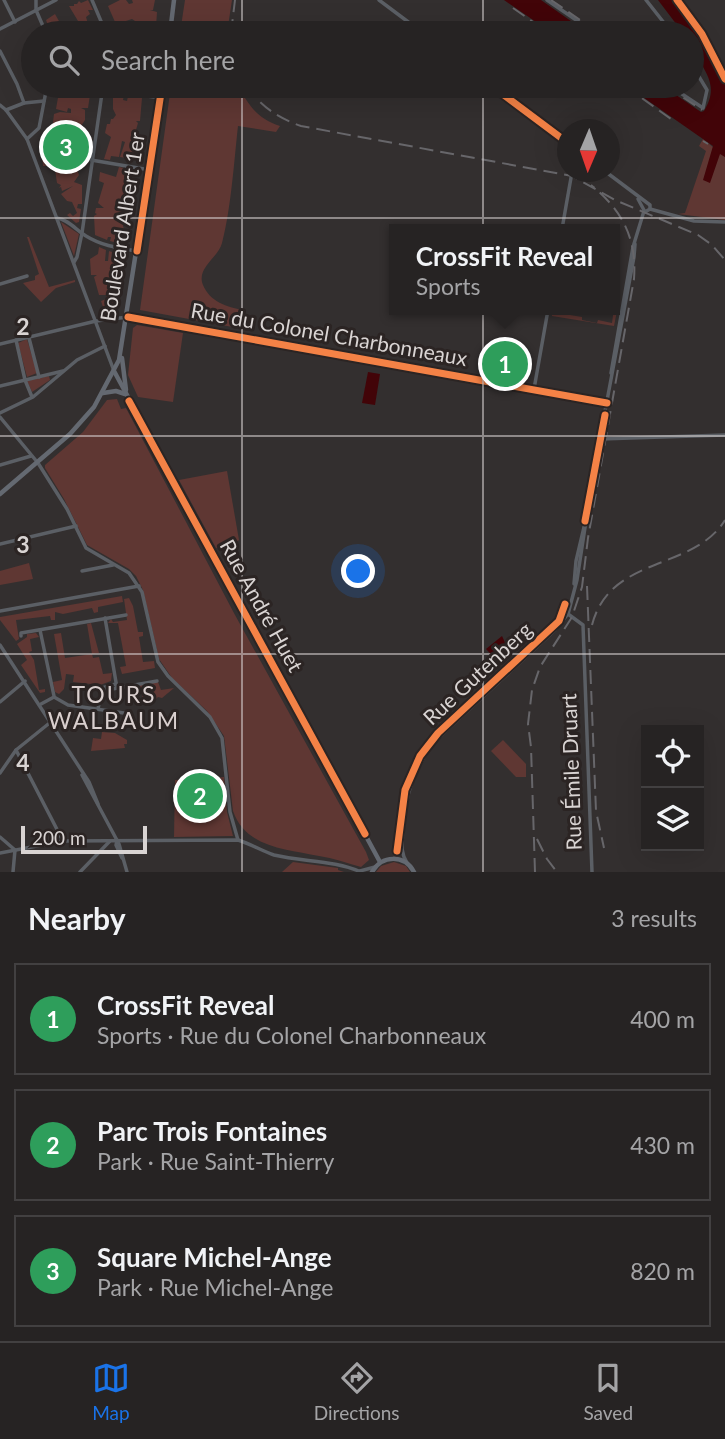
<!DOCTYPE html>
<meta charset="utf-8">
<style>
:root{--surface:#262323;--page:#322f30;--text:#f1f3f6;--muted:#a4a4a6;--line:#424041;--accent:#1a73e8}
body{margin:0;font-family:Lato,sans-serif;background:var(--page);color:var(--text)}
.controls{position:absolute;right:21px;bottom:21px;display:grid;overflow:hidden;border-radius:0px;box-shadow:0 7px 28px #0002}
.controls button{width:63px;height:63px;display:grid;place-items:center;padding:0;border:0;border-bottom:2px solid var(--line);background:var(--surface);color:var(--text);font:35px sans-serif}
.compass{position:absolute;left:557px;top:119px;width:63px;height:63px;border-radius:50%;background:var(--surface);box-shadow:0 7px 28px #0002;rotate:182deg}
.scale{position:absolute;left:21px;bottom:18px;width:126px;box-sizing:border-box;padding-left:7px;border:4px solid #d9d4d3;border-top:0;font-size:19px;line-height:24px;white-space:nowrap;color:#d9d4d3;-webkit-text-stroke:5px #2b2423;paint-order:stroke}
.you{position:absolute;left:359px;top:572px;width:24px;height:24px;margin:-18px;border:5px solid #fff;border-radius:50%;background:#1a73e8;box-shadow:0 0 0 10px #1a73e833}
.badge{display:grid;place-items:center;width:46px;height:46px;border-radius:50%;background:var(--accent);color:#fff;font-size:23px;font-weight:700}
.pin{position:absolute;translate:-50% -50%;border:4px solid #fff;box-shadow:0 2px 7px #0006}
.popup{position:absolute;left:389px;top:224px;width:231px;height:91px;box-sizing:border-box;display:grid;place-content:center;border-radius:0px;background:var(--surface);filter:drop-shadow(0 2px 5px #0005);font-size:23px;white-space:nowrap;color:var(--muted)}
.popup b{font-size:26px;color:var(--text)}
.popup::after{content:'';position:absolute;left:50%;top:100%;margin-left:-14px;border:14px solid transparent;border-top-color:var(--surface)}
.list{margin:0;padding:0;list-style:none}
h2{display:flex;justify-content:space-between;align-items:center;height:91px;margin:0;padding:0 28px;font-size:30px}
h2 small{font-size:23px;font-weight:400;color:var(--muted)}
.list li{display:grid;grid-template-columns:46px 1fr auto;gap:21px;align-items:center;box-sizing:border-box;height:112px;margin:0 14px 14px;padding:0 14px;border:2px solid var(--line);border-radius:0px}
.list b{display:block;font-size:26px;white-space:nowrap}
.list p{margin:0;font-size:23px;white-space:nowrap;color:var(--muted)}
.list em{font-size:23px;font-style:normal;color:var(--muted)}
.icon{flex:none;width:38px;height:38px;fill:none;stroke:currentColor;stroke-width:2;stroke-linecap:round;stroke-linejoin:round}
.map{position:relative;flex:none;width:725px;height:872px;overflow:hidden}
.search{position:absolute;background:var(--surface);box-shadow:0 7px 28px #0002;left:21px;right:21px;top:21px;height:77px;display:flex;align-items:center;gap:18px;box-sizing:border-box;padding:0 24px;border-radius:38px;color:var(--muted);font-size:26px}
.sheet{height:469px;background:var(--surface)}
nav{display:flex;justify-content:space-around;align-items:center;box-sizing:border-box;height:98px;border-top:2px solid var(--line);background:var(--surface);font-size:19px;color:var(--muted)}
nav a{display:grid;justify-items:center;gap:4px}
nav .on{color:var(--accent)}
.map>svg:first-child{display:block}
.green{fill:#5f3733}
.water{fill:#420408}
.lines{fill:none;stroke-linecap:round;stroke-linejoin:round}
.street{stroke:#5b5f65;stroke-width:3.5}
.secondary{stroke:#646971;stroke-width:4.5}
.rail{stroke:#67666a;stroke-width:2;stroke-dasharray:14 7;stroke-linecap:butt}
.cycleway-casing{stroke:#2b2423;stroke-width:11}
.cycleway{stroke:#f48246;stroke-width:7}
.grid{fill:none;stroke:#d9d4d3;stroke-width:2;stroke-opacity:0.55}
.labels{text-anchor:middle;stroke-width:6;stroke-linejoin:round;paint-order:stroke}
.street-label{font-size:21px;fill:#d9d4d3;stroke:#2b2423}
.neighbourhood-label{font-size:23px;letter-spacing:2px;fill:#d9cfce;stroke:#2b2423}
.grid-label{font-size:23px;text-anchor:middle;font-weight:bold;fill:#d9d4d3;stroke:#2b2423;stroke-width:6;stroke-linejoin:round;paint-order:stroke}
</style>
<div class="map">
<svg width="725" height="872" viewBox="0 0 725 872">
<rect width="100%" height="100%" fill="#332f2f"/>
<g class="green">
<polygon points="88,0 93,10 88,10 90,14 86,17 89,27 91,27 93,31 90,33 51,33 46,20 55,14 64,30 74,27 73,24 78,21 69,6 74,6 74,4 77,4 79,1 81,3"/>
<polygon points="120,0 126,0 129,4 133,3 132,0 155,0 153,10 150,10 157,12 156,27 153,27 151,33 119,33 117,26 135,21 132,19 117,24 115,22 108,6"/>
<polygon points="185,0 232,0 227,33 180,33"/>
<polygon points="60,86 66,87 66,90 74,92 74,94 90,95 88,108 81,108 85,110 85,120 81,126 84,130 81,130 80,134 92,138 87,165 62,161 63,166 68,166 68,164 79,165 77,169 79,175 74,182 82,185 82,204 78,204 77,208 81,209 79,222 76,223 67,215 70,213 73,216 77,213 72,202 67,201 61,194 73,186 62,191 61,187 59,188 61,185 57,183 55,170 51,166 43,166 42,157 44,131 59,133 52,130 54,114 60,112 71,113 71,109 68,108 67,112 56,109"/>
<path d="M171,86H238C250,107 257,118 280,126L276,132L238,126C234,162 231,209 222,243C218,258 196,268 203,285C210,302 227,307 243,310L238,328L140,310Z"/>
<polygon points="113,94 124,95 123,100 127,101 128,96 142,98 140,121 136,121 138,123 136,130 138,132 135,133 135,154 132,154 132,163 127,162 127,158 120,157 125,142 122,141 119,157 111,156 110,160 104,159 111,137 105,133 107,124 110,124 111,119 113,119 116,115 113,109"/>
<polygon points="703,139 725,157 725,220 678,214 685,213 706,151 699,146"/>
<polygon points="119,167 129,169 131,176 129,180 130,196 127,196 127,198 130,199 123,226 124,229 121,244 110,241 111,237 108,237 107,240 95,235 94,216 97,214 95,213 96,208 104,208 98,203 104,183 99,181 100,172 116,177"/>
<polygon points="61,222 79,234 74,256"/>
<polygon points="27,237 29,237 49,287 75,280 75,282 56,288 41,302 23,283 35,280 35,276 39,274"/>
<polygon points="99,247 106,250 105,261 108,261 109,251 112,252 111,259 119,262 114,282 105,282 116,283 112,288 117,290 114,304 108,305 109,315 100,316 99,312 104,310 101,301 106,299 106,295 99,295 94,277 97,275 91,275 90,259 98,254"/>
<polygon points="615,300 619,301 614,326 552,316 552,312 582,317 582,320 597,323 598,320 612,323"/>
<polygon points="137,325 183,333 173,402 138,397 128,375 133,328"/>
<polygon points="27,339 37,373 27,377 18,343"/>
<polygon points="49,376 50,380 32,392 27,381"/>
<path d="M117,399L121,409L126,408L235,615L366,852L369,860L361,867C347,863 333,858 319,856C286,849 246,848 233,811L224,736L207,711L172,678L159,659L143,590L136,576L129,569L87,545L64,499L45,468V465L83,432L107,400Z"/>
<polygon points="227,471 239,540 232,545 216,548 179,480"/>
<polygon points="29,563 33,579 0,585 0,571"/>
<polygon points="122,596 123,602 98,607 98,612 94,613 92,608 63,614 55,612 55,620 51,620 50,616 16,620 19,639 16,641 0,620 0,617"/>
<polygon points="129,598 133,606 138,632 143,632 143,636 139,637 143,662 154,661 155,668 122,674 120,667 126,666 118,623 108,623 111,619 113,622 127,620 124,599"/>
<polygon points="91,623 99,653 92,654 93,658 99,657 103,674 112,673 111,681 100,685 73,682 74,675 66,674 64,689 59,694 55,692 53,682 62,680 54,634 61,633 65,658 92,654 87,624"/>
<polygon points="36,633 39,637 30,639 32,651 29,652 34,660 39,690 45,689 45,692 40,693 21,665 27,660 17,644 27,637 27,634"/>
<polygon points="158,682 161,690 174,688 162,698 158,697 154,701 142,699 143,692 135,690 133,686"/>
<polygon points="102,732 115,733 127,740 127,744 124,744 125,748 91,751 93,738 101,739"/>
<polygon points="503,740 526,764 526,777 516,777 491,751"/>
<polygon points="224,777 227,812 233,836 174,837 175,780"/>
<polygon points="293,862 338,868 338,870 344,872 282,872"/>
<polygon points="394,862 406,866 410,872 376,872 381,866"/>
</g>
<g class="water">
<polygon points="504,0 541,0 588,33 552,33"/>
<path d="M658,0H673C690,19 719,61 725,85C725,103 725,138 725,157L720,154L710,183L703,180L713,146L627,86H663L701,112L704,111C725,78 692,66 692,33H683Z"/>
<polygon points="368,372 380,374 375,405 362,403"/>
<polygon points="502,636 508,649 504,659 499,663 486,649"/>
</g>
<g class="lines">
<g class="street">
<polyline points="4,0 15,22"/>
<polyline points="36,0 36,10 46,33"/>
<polyline points="92,0 106,33"/>
<polyline points="379,0 423,33"/>
<polyline points="547,0 595,33"/>
<polyline points="646,0 672,33"/>
<polyline points="0,29 56,0"/>
<polyline points="0,51 17,84 24,103"/>
<polyline points="78,86 161,98"/>
<polyline points="492,86 568,143"/>
<polyline points="670,86 703,108 707,90 692,65"/>
<polyline points="0,105 6,110 27,139 114,371"/>
<polyline points="6,110 24,103 44,101"/>
<polyline points="27,139 39,128 47,86"/>
<polyline points="91,160 150,170"/>
<polyline points="606,172 650,205 650,209 645,212"/>
<polyline points="638,199 645,212"/>
<polyline points="650,209 694,221 725,222"/>
<path d="M57,218C69,220 76,230 86,236C102,246 119,248 137,251"/>
<polyline points="562,229 572,172"/>
<polyline points="74,262 77,257 82,233 103,86"/>
<polyline points="0,284 27,276"/>
<polyline points="29,338 39,377"/>
<polyline points="16,340 25,380 32,397"/>
<polyline points="0,344 96,321 128,317 607,403"/>
<polyline points="611,373 633,247 644,211"/>
<polyline points="0,386 63,371"/>
<polyline points="534,389 548,310"/>
<polyline points="0,413 33,397 77,360 105,346"/>
<polyline points="0,417 38,463 67,509 86,548 129,573 142,592 158,662 168,676 210,717 222,738 230,812 238,840"/>
<polyline points="600,439 725,435"/>
<polyline points="0,465 31,456"/>
<polyline points="0,544 76,526"/>
<polyline points="82,571 113,565"/>
<polyline points="574,584 576,561 585,523"/>
<polyline points="0,611 139,586"/>
<polyline points="568,614 583,625 592,872"/>
<polyline points="105,618 117,688"/>
<polyline points="40,630 54,696"/>
<polyline points="21,636 21,633 126,615"/>
<polyline points="0,645 89,782 98,804"/>
<polyline points="101,691 157,681"/>
<polyline points="0,702 25,681"/>
<polyline points="41,704 54,697 68,705 131,714"/>
<polyline points="98,709 102,688 116,684"/>
<polyline points="16,750 63,841"/>
<polyline points="0,773 16,750 52,721"/>
<polyline points="82,775 119,844 127,872"/>
<polyline points="0,837 15,850"/>
<polyline points="117,840 116,845 122,858"/>
<path d="M0,853L63,841L238,840C251,844 262,851 274,855C303,862 334,860 361,872"/>
<path d="M407,863C400,851 402,844 403,831C405,795 414,765 438,738L555,630L568,614L577,580L593,475L634,257L635,244"/>
<polyline points="360,871 375,867"/>
<polyline points="13,872 15,850"/>
<polyline points="80,872 110,841"/>
</g>
<g class="secondary">
<polyline points="170,33 174,0"/>
<polyline points="122,358 126,390"/>
<polyline points="114,371 380,862"/>
<polyline points="103,393 116,391 125,394"/>
<polyline points="0,494 70,434 94,407 119,360 162,86"/>
<path d="M372,872C382,855 404,854 414,872"/>
</g>
<g class="rail">
<polyline points="551,0 599,33"/>
<polyline points="513,8 549,33"/>
<polyline points="231,33 235,0"/>
<path d="M247,86C260,106 278,118 301,126L572,176L615,200L698,235L712,245L725,260"/>
<polyline points="625,86 671,119"/>
<polyline points="666,86 702,110"/>
<polyline points="703,141 708,144"/>
<polyline points="587,586 596,811 604,848"/>
<path d="M592,625C610,555 694,571 725,520"/>
<polyline points="537,839 547,859 557,872"/>
<path d="M535,872L531,747L528,724L532,690L540,667L572,617L582,587L588,538L634,279C637,238 622,210 591,185"/>
</g>
<g class="cycleway-casing">
<g id="cycleway">
<polyline points="677,0 702,34 725,79"/>
<polyline points="492,86 568,143"/>
<polyline points="137,251 162,86"/>
<polyline points="128,317 607,403"/>
<polyline points="129,401 365,834"/>
<polyline points="585,521 605,415"/>
<polyline points="397,851 405,790 420,756 438,733 559,621 565,604"/>
</g>
</g>
<use href="#cycleway" class="cycleway"/>
</g>
<path class="grid" d="M242,0V33M483,0V33M242,86V872M483,86V872M0,218H725M0,436H725M0,654H725"/>
<g class="labels">
<g class="street-label">
<text transform="translate(123 227) rotate(-81)" y="7">Boulevard Albert 1er</text>
<text transform="translate(329 335) rotate(10)" y="7">Rue du Colonel Charbonneaux</text>
<text transform="translate(261 606) rotate(61)" y="7">Rue André Huet</text>
<text transform="translate(478 674) rotate(-43)" y="7">Rue Gutenberg</text>
<text transform="translate(572 772) rotate(-92)" y="7">Rue Émile Druart</text>
</g>
<g class="neighbourhood-label">
<text x="114" y="703">TOURS<tspan x="114" dy="26">WALBAUM</tspan></text>
</g>
</g>
<g class="grid-label">
<text x="23" y="335">2</text>
<text x="23" y="553">3</text>
<text x="23" y="771">4</text>
</g>
</svg>
<div class="controls">
<button><svg class="icon" aria-label="locate" viewBox="0 0 24 24"><circle cx="12" cy="12" r="6"/><path d="M12 2v4M12 18v4M2 12h4M18 12h4"/></svg></button>
<button><svg class="icon" aria-label="layers" viewBox="0 0 24 24"><path d="M12 4l9 5-9 5-9-5zM3 14l9 5 9-5"/></svg></button>
</div>
<svg class="compass" viewBox="-18 -18 36 36"><path d="M0-13l5 13h-10z" fill="#e53935"/><path d="M0 13l5-13h-10z" fill="#a4a4a6"/></svg>
<div class="scale">200 m</div>
<div class="you"></div>
<div class="pin badge" style="left:505px;top:364px;background:#2e9e5b">1</div>
<div class="popup"><b>CrossFit Reveal</b>Sports</div>
<div class="pin badge" style="left:200px;top:796px;background:#2e9e5b">2</div>
<div class="pin badge" style="left:66px;top:147px;background:#2e9e5b">3</div>
<div class="search"><svg class="icon" aria-label="search" viewBox="0 0 24 24"><circle cx="10" cy="10" r="6"/><path d="M15 15l6 6"/></svg>Search here</div>
</div>
<section class="sheet">
<h2>Nearby<small>3 results</small></h2>
<ul class="list">
<li><span class="badge" style="background:#2e9e5b">1</span><div><b>CrossFit Reveal</b><p>Sports · Rue du Colonel Charbonneaux</p></div><em>400 m</em></li>
<li><span class="badge" style="background:#2e9e5b">2</span><div><b>Parc Trois Fontaines</b><p>Park · Rue Saint-Thierry</p></div><em>430 m</em></li>
<li><span class="badge" style="background:#2e9e5b">3</span><div><b>Square Michel-Ange</b><p>Park · Rue Michel-Ange</p></div><em>820 m</em></li>
</ul>
</section>
<nav>
<a class="on"><svg class="icon" aria-label="map" viewBox="0 0 24 24"><path d="M3 6l6-2 6 2 6-2v14l-6 2-6-2-6 2zM9 4v14M15 6v14"/></svg>Map</a>
<a><svg class="icon" aria-label="directions" viewBox="0 0 24 24"><path d="M12 3l9 9-9 9-9-9zM9 14v-3h6M13 9l2 2-2 2"/></svg>Directions</a>
<a><svg class="icon" aria-label="saved" viewBox="0 0 24 24"><path d="M7 4h10v16l-5-4-5 4z"/></svg>Saved</a>
</nav>
